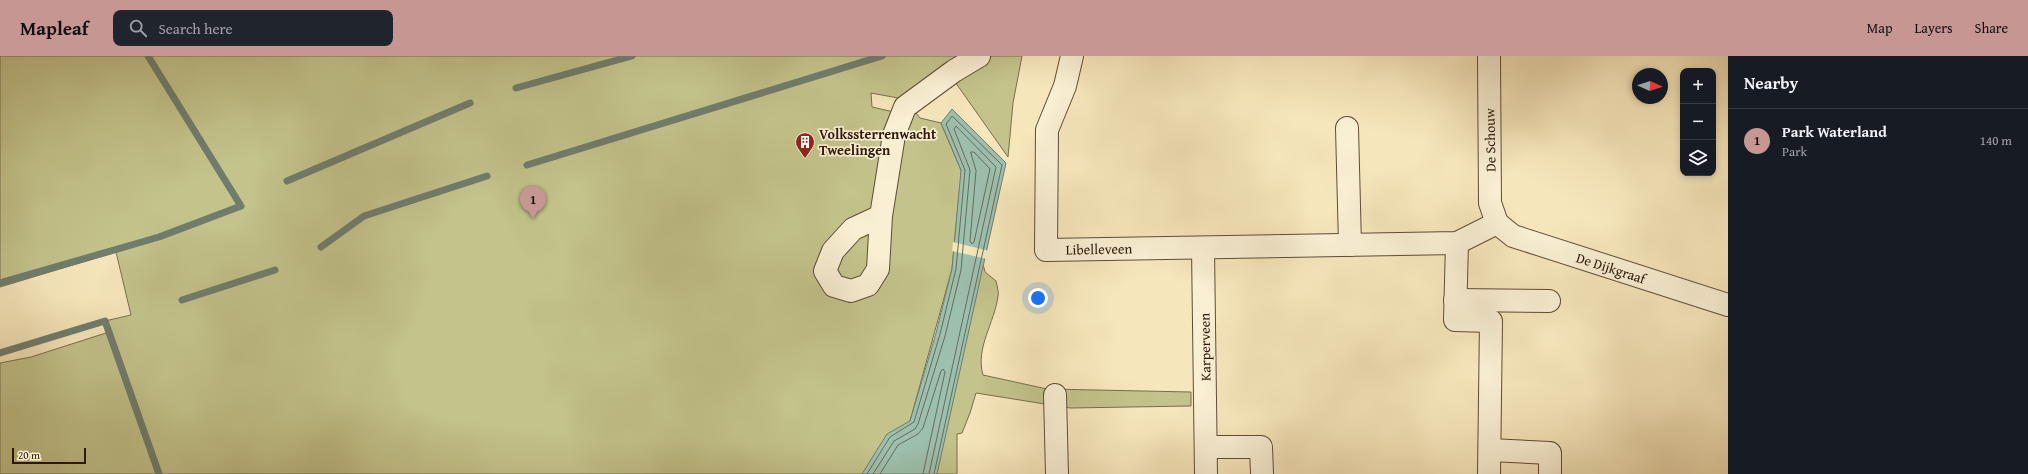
<!DOCTYPE html>
<meta charset="utf-8">
<style>
:root{--surface:#171b24;--page:#20242c;--text:#f1f3f6;--muted:#9ea1a6;--line:#363941;--accent:#c59692}
body{margin:0;font-family:"Gentium Book Plus",serif;background:var(--page);color:var(--text)}
.controls{position:absolute;right:12px;top:12px;display:grid;overflow:hidden;border-radius:8px;box-shadow:0 2px 6px #0003}
.controls button{width:36px;height:36px;display:grid;place-items:center;padding:0;border:0;border-bottom:1px solid var(--line);background:var(--surface);color:var(--text);font:20px sans-serif}
.compass{position:absolute;left:1632px;top:12px;width:36px;height:36px;border-radius:50%;background:var(--surface);box-shadow:0 2px 6px #0003;rotate:93deg}
.scale{position:absolute;left:12px;bottom:10px;width:74px;box-sizing:border-box;padding-left:4px;border:2px solid #2d180c;border-top:0;font-size:11px;line-height:14px;white-space:nowrap;color:#2d180c;-webkit-text-stroke:3px #f9efd3;paint-order:stroke}
.you{position:absolute;left:1038px;top:242px;width:14px;height:14px;margin:-10px;border:3px solid #fff;border-radius:50%;background:#1a73e8;box-shadow:0 0 0 6px #1a73e833}
.badge{display:grid;place-items:center;width:26px;height:26px;border-radius:50%;background:var(--accent);color:#111;font-size:13px;font-weight:700}
.pin{position:absolute;translate:-50% -33px;filter:drop-shadow(0 1px 2px #0008)}
.pin::after{content:'';position:absolute;top:21px;width:14px;height:12px;background:inherit;clip-path:polygon(0 0,100% 0,50% 100%)}
.list{margin:0;padding:0;list-style:none}
h2{display:flex;justify-content:space-between;align-items:center;height:52px;margin:0;padding:0 16px;font-size:17px}
h2 small{font-size:13px;font-weight:400;color:var(--muted)}
.list li{display:grid;grid-template-columns:26px 1fr auto;gap:12px;align-items:center;box-sizing:border-box;height:64px;padding:0 16px;border-top:1px solid var(--line)}
.list b{display:block;font-size:15px;white-space:nowrap}
.list p{margin:0;font-size:13px;white-space:nowrap;color:var(--muted)}
.list em{font-size:13px;font-style:normal;color:var(--muted)}
.icon{flex:none;width:22px;height:22px;fill:none;stroke:currentColor;stroke-width:2;stroke-linecap:round;stroke-linejoin:round}
.map{position:relative;flex:none;width:1728px;height:418px;overflow:hidden}
header{display:flex;align-items:center;gap:24px;box-sizing:border-box;height:56px;padding:0 20px;background:var(--accent);color:#111}
header strong{font-size:19px}
nav{display:flex;gap:22px;margin-inline-start:auto;font-size:14px}
.search{width:280px;height:36px;background:var(--page);display:flex;align-items:center;gap:10px;box-sizing:border-box;padding:0 14px;border-radius:8px;color:var(--muted);font-size:15px}
main{display:flex}
aside{flex:1;background:var(--surface)}
.map>svg:first-child{display:block}
.green{fill:#c3c38b;stroke:#786e4c}
.water{fill:#9dc0ae;stroke:#707d6d}
.pier{fill:#f6e6bb}
.lines{fill:none;stroke-linecap:round;stroke-linejoin:round}
.shore{stroke:#656c5d;stroke-width:1}
.stream{stroke:#707d6d;stroke-width:7}
.minor-casing{stroke:#5f4c38;stroke-width:24}
.minor{stroke:#f9efd3;stroke-width:22}
.labels{text-anchor:middle;stroke-width:3.5;stroke-linejoin:round;paint-order:stroke}
.poi-label{font-size:14px;font-weight:bold;fill:#2d180c;stroke:#f9efd3;text-anchor:start}
.street-label{font-size:14px;fill:#2d180c;stroke:#f9efd3}
</style>
<header>
<strong>Mapleaf</strong>
<div class="search"><svg class="icon" aria-label="search" viewBox="0 0 24 24"><circle cx="10" cy="10" r="6"/><path d="M15 15l6 6"/></svg>Search here</div>
<nav><a>Map</a><a>Layers</a><a>Share</a></nav>
</header>
<main>
<div class="map">
<svg width="1728" height="418" viewBox="0 0 1728 418">
<rect width="100%" height="100%" fill="#f6e6bb"/>
<filter id="stains"><feTurbulence type="fractalNoise" baseFrequency=".005" numOctaves="4"/><feColorMatrix values="0 0 0 0 .2 0 0 0 0 .09 0 0 0 0 .02 0 0 0 .5 -.17"/></filter>
<radialGradient id="worn" r=".72"><stop offset=".6" stop-color="#630" stop-opacity="0"/><stop offset="1" stop-color="#630" stop-opacity=".3"/></radialGradient>
<g class="green">
<polygon points="0,0 962,0 898,42 871,37 872,51 907,59 913,53 920,62 941,67 963,119 959,138 952,213 910,365 878,392 875,418 0,418 0,307 31,301 109,276 105,265 131,259 116,196 0,231"/>
<polygon points="992,0 1022,0 1013,47 1008,101 953,23"/>
<path d="M983,208L985,216L996,225C997,230 999,236 998,240C995,266 975,292 983,319L1047,333L1191,336V350L1070,352L976,337L970,357L962,377L957,378V418H934Z"/>
</g>
<polygon class="water" points="952,53 1006,107 937,418 862,418 887,378 910,365 936,277 952,213 961,114 941,67"/>
<polygon class="pier" points="953,186 989,195 987,203 952,195"/>
<g class="lines">
<g class="shore">
<polygon points="971,96 974,96 990,113 974,186 972,188 970,185 976,115"/>
<polyline points="867,418 890,381 914,366 940,278 956,213 965,114 946,68 952,60 1002,109 934,418"/>
<polyline points="873,418 894,385 915,373 918,368 945,280 961,214 970,114 954,73 956,70 996,111 929,418"/>
<polyline points="880,418 898,389 918,378 923,372 941,315 943,313 945,316 923,418"/>
</g>
<g class="stream">
<polyline points="516,32 632,0"/>
<polyline points="527,109 882,0"/>
<polyline points="287,125 470,47"/>
<polyline points="321,191 364,160 487,120"/>
<polyline points="0,227 159,181 241,150 148,0"/>
<polyline points="182,244 275,214"/>
<polyline points="0,297 105,265 159,418"/>
</g>
<g class="minor-casing">
<g id="minor">
<polyline points="1072,0 1065,30 1047,74 1046,194 1457,187 1497,167"/>
<polyline points="1489,0 1490,147 1497,167"/>
<polyline points="1347,72 1350,189"/>
<polyline points="881,160 853,173 833,195 825,215 834,230 851,235 868,229 878,213 881,160 894,79 905,51 954,15 979,0"/>
<polyline points="1497,167 1513,180 1728,249"/>
<polyline points="1457,187 1455,264 1491,265 1489,418"/>
<polyline points="1203,192 1206,418"/>
<polyline points="1455,244 1549,245"/>
<polyline points="1055,339 1057,418"/>
<polyline points="1206,391 1261,391 1262,418"/>
<polyline points="1490,394 1550,397 1550,418"/>
</g>
</g>
<use href="#minor" class="minor"/>
</g>
<defs>
<g id="building-pin" transform="scale(1)"><path d="M0 17L-7.5 6A9.5 9.5 0 1 1 7.5 6Z" fill="#8f2418" stroke="#f9efd3"/><path d="M-4-6H4V6H1V3H-1V6H-4ZM-2.5-4.3h1.7v1.8h-1.7ZM.8-4.3h1.7v1.8H.8ZM-2.5-1h1.7V.8h-1.7ZM.8-1h1.7V.8H.8Z" fill="#fff"/></g>
</defs>
<g fill-rule="evenodd">
<use href="#building-pin" x="805" y="86"/>
</g>
<g class="labels">
<g class="poi-label">
<text x="819" y="83">Volkssterrenwacht<tspan x="819" dy="16">Tweelingen</tspan></text>
</g>
<g class="street-label">
<text transform="translate(1490 84) rotate(-91)" y="5">De Schouw</text>
<text transform="translate(1099 193) rotate(-1)" y="5">Libelleveen</text>
<text transform="translate(1611 212) rotate(18)" y="5">De Dijkgraaf</text>
<text transform="translate(1205 291) rotate(-91)" y="5">Karperveen</text>
</g>
</g>
<rect width="100%" height="100%" filter="url(#stains)"/>
<rect width="100%" height="100%" fill="url(#worn)"/>
</svg>
<div class="controls">
<button>+</button>
<button>−</button>
<button><svg class="icon" aria-label="layers" viewBox="0 0 24 24"><path d="M12 4l9 5-9 5-9-5zM3 14l9 5 9-5"/></svg></button>
</div>
<svg class="compass" viewBox="-18 -18 36 36"><path d="M0-13l5 13h-10z" fill="#e53935"/><path d="M0 13l5-13h-10z" fill="#9ea1a6"/></svg>
<div class="scale">20 m</div>
<div class="you"></div>
<div class="pin badge" style="left:533px;top:163px">1</div>
</div>
<aside>
<h2>Nearby<small></small></h2>
<ul class="list">
<li><span class="badge">1</span><div><b>Park Waterland</b><p>Park</p></div><em>140 m</em></li>
</ul>
</aside>
</main>
